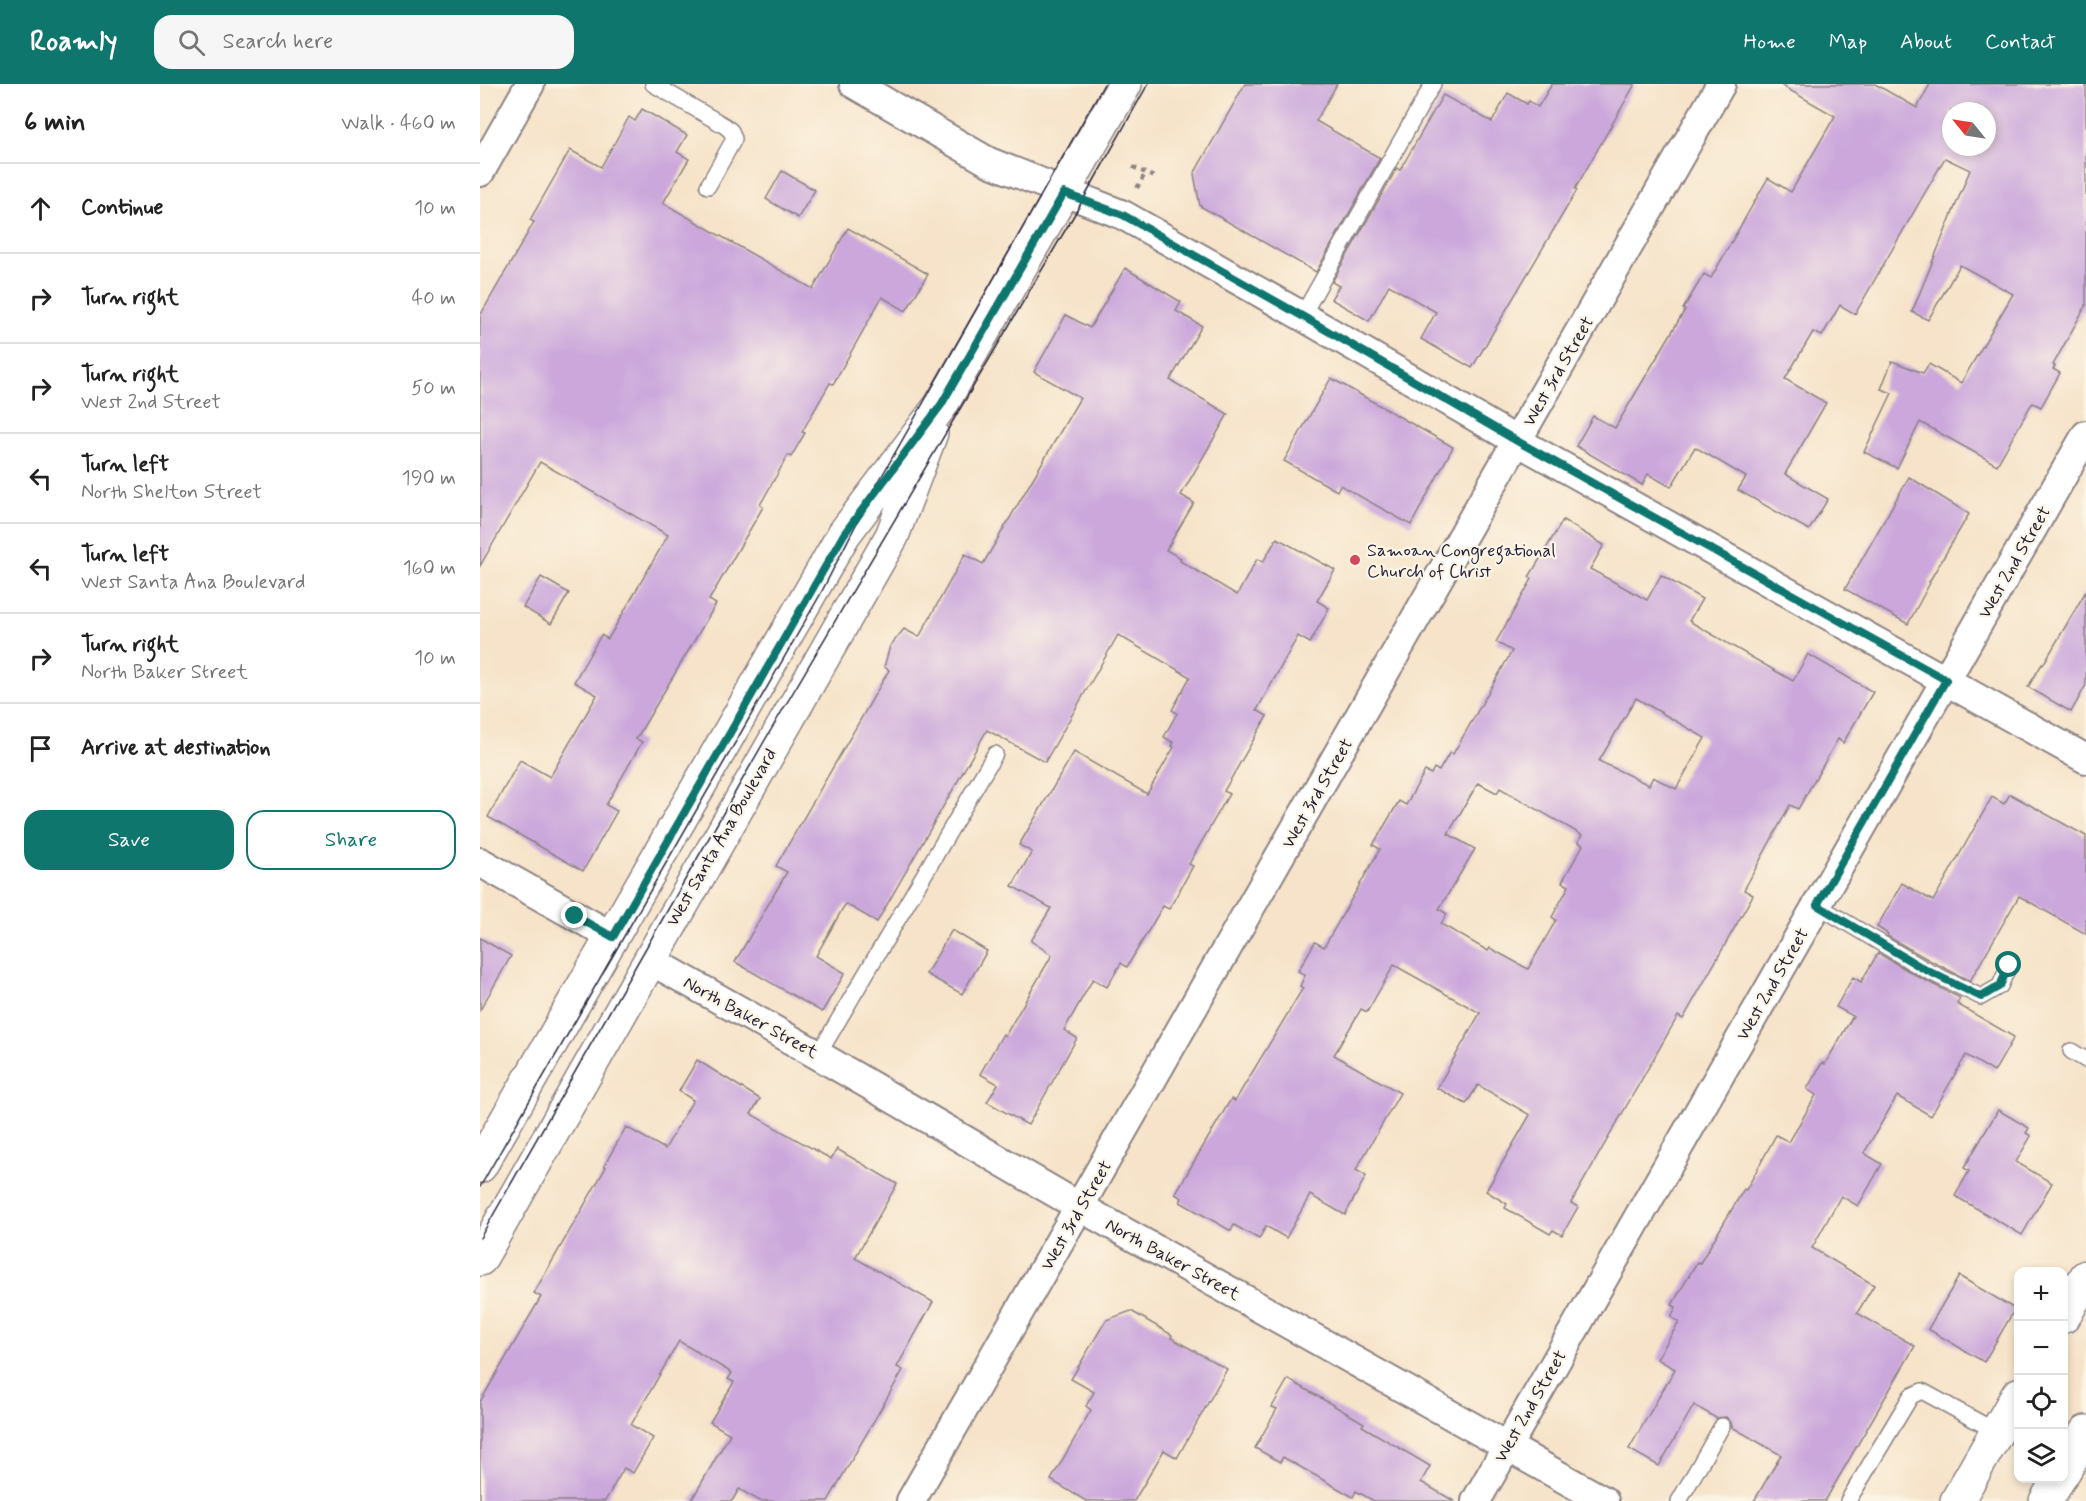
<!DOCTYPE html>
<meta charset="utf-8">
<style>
:root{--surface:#fff;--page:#f6f6f6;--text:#222;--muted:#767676;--line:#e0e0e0;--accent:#0f766e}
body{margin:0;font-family:Mynerve,sans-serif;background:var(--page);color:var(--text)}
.controls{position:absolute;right:18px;bottom:18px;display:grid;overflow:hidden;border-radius:12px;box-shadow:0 3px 9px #0003}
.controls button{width:54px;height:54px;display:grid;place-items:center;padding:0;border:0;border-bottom:2px solid var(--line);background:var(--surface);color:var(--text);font:30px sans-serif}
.compass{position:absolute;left:1462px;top:18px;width:54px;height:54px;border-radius:50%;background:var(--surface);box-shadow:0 3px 9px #0003;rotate:300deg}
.stop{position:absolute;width:18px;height:18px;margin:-14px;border:4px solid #0f766e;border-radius:50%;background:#fff}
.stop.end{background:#0f766e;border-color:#fff;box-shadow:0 2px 6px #0008}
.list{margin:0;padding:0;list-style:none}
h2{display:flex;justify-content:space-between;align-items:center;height:78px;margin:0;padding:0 24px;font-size:26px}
h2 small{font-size:20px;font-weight:400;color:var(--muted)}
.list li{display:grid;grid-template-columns:39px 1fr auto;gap:18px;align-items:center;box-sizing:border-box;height:90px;padding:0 24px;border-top:2px solid var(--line)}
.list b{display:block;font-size:22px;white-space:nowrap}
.list p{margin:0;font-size:20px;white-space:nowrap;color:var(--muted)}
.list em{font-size:20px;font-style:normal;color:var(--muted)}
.actions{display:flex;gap:12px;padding:18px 24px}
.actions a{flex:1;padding:14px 0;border:2px solid var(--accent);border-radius:18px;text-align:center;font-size:21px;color:var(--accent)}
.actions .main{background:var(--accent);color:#fff}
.icon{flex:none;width:33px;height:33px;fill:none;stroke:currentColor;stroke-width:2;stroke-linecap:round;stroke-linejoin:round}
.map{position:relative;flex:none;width:1606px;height:1417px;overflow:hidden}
header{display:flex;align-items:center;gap:36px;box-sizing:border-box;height:84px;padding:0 30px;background:var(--accent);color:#fff}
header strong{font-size:28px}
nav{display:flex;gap:33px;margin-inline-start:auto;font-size:21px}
.search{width:420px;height:54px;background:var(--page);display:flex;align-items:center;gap:15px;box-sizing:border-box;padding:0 21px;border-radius:18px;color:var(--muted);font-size:22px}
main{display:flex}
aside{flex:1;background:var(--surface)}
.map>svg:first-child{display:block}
.building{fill:#cba7dc;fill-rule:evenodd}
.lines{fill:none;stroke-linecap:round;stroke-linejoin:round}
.lane-casing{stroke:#8c8282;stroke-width:18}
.street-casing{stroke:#8c8282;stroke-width:32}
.secondary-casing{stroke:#8c8282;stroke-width:36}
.path{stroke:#8c8282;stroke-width:4;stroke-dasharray:4.5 4.5;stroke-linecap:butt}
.lane{stroke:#fff;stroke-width:15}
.street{stroke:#fff;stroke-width:28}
.secondary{stroke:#fff;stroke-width:33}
.tram{stroke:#22223b;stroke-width:1.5}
.route{stroke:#0f766e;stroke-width:8}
.poi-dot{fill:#d1495b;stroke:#fcf5e5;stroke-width:2}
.labels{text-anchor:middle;stroke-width:4.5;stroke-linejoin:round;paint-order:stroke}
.street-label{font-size:18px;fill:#22223b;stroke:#fcf5e5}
.poi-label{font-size:18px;fill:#22223b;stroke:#fcf5e5;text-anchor:start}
</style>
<header>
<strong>Roamly</strong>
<div class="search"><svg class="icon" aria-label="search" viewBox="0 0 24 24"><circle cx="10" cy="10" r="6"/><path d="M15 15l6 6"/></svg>Search here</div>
<nav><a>Home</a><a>Map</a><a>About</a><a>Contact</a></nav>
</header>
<main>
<aside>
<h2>6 min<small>Walk · 460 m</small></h2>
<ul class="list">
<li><svg class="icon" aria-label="ahead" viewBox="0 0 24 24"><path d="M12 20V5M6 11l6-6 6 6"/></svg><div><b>Continue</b></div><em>10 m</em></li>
<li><svg class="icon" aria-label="right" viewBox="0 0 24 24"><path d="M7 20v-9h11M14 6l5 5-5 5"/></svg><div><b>Turn right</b></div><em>40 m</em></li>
<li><svg class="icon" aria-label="right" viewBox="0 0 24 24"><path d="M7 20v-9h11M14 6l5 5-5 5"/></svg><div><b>Turn right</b><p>West 2nd Street</p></div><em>50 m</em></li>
<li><svg class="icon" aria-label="left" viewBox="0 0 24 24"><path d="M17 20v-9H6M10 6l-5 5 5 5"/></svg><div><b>Turn left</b><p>North Shelton Street</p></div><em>190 m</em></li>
<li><svg class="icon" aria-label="left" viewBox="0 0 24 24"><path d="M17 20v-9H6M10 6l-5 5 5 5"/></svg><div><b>Turn left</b><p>West Santa Ana Boulevard</p></div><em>160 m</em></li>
<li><svg class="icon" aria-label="right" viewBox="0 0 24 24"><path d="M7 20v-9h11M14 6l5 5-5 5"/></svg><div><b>Turn right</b><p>North Baker Street</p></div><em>10 m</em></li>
<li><svg class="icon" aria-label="arrive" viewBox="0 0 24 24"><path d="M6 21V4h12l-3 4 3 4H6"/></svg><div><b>Arrive at destination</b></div></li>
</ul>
<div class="actions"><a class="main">Save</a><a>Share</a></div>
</aside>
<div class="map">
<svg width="1606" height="1417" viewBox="0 0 1606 1417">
<rect width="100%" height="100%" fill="#fcf5e5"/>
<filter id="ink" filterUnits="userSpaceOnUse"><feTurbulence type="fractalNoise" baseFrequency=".0167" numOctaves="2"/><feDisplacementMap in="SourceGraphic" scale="12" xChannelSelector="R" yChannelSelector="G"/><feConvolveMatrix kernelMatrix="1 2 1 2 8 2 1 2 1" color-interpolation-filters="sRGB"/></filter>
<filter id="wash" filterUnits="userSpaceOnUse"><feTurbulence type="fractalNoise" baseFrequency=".008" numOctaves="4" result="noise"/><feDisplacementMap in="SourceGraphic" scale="24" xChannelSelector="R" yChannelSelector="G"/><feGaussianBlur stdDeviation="1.35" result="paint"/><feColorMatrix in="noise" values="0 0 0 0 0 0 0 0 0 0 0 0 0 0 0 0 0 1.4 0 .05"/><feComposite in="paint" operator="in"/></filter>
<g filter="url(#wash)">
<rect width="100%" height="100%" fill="#f6e3c9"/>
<g id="blocks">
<g class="building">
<polygon points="765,0 857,0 836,37 900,74 836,188 720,122 714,90"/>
<polygon points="1072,0 1155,0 1095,105 1097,106 992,284 941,255 956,228 909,201 889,237 851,215 859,202 852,198 917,84 920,86 963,11 1012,38 1028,9 1047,20 1049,17 1058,23"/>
<path d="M1299,0H1395L1437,24L1450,0H1606V221L1573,281L1575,282L1573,285L1580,289L1561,323L1553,319L1551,321L1517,381L1440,338L1417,384L1384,368L1412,309L1401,305L1412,277L1443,289L1449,280L1481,299L1533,210L1480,181L1448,236L1432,228L1490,86L1465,74L1375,230L1360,221L1342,252L1333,248L1305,295L1346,319L1305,390L1348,415L1329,446L1258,406L1266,393L1215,363L1191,403L1168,390L1162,401L1096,362L1113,332L1135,344L1205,226L1203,225L1224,190L1231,194L1288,94L1311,108L1355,32ZM1471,27H1507V63H1471Z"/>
<polygon points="162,25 207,51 197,68 209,75 183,119 333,205 368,144 448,190 426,227 402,213 353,300 350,299 322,348 325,349 311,373 308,371 280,421 283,423 229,516 236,520 156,655 162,658 126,721 137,727 103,787 8,733 40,676 70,693 117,611 94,598 121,551 128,555 188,451 60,378 0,482 0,232 54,138 50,136 90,66 121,83 149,33 155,37"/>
<polygon points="302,87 335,106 318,134 286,115"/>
<polygon points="645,184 701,218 696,227 722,242 690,296 748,330 701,411 714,419 686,466 701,474 700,477 757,511 777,475 783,478 797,454 855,486 837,517 849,524 830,559 818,552 777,626 787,632 744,707 749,710 709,780 713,782 689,825 683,822 647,883 641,879 627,903 613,895 584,946 597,954 548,1041 507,1018 518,1000 500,990 523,950 525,952 572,871 551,857 571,824 532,802 552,768 539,761 594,668 667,710 694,663 692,662 694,659 684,653 697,629 692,626 710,593 638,551 565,678 507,646 397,838 366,820 363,824 336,872 365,889 342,928 255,878 307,788 296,782 409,586 404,583 410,562 424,545 439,553 485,470 503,480 600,314 554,288 586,231 610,244"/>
<polygon points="851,294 973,363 931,441 860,401 857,407 804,377"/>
<polygon points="1429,393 1489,430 1449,498 1450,499 1428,540 1365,505"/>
<path d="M1083,436L1124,461L1110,485L1167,516L1181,491L1222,515L1209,537L1313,597L1328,570L1393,608L1363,659L1358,655L1318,725L1310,721L1264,806L1273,811L1203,935L1198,932L1091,1119L1098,1123L1082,1151L1073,1146L1070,1150L1025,1124L1027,1120L1006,1107L1050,1031L998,1001L986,1020L957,1004L1000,929L914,881L887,928L881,925L854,971L920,1009L876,1086L886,1092L865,1131L830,1111L806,1154L786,1142L779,1155L754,1141L751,1147L700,1118L702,1114L695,1110L751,1015L755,1017L823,904L820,902L825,891L818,887L835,858L844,863L900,765L893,761L919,717L926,721L945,687L951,690L954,684L959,687L970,668L973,670L1032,567L1016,558L1052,495L1049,493ZM1156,614L1225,654L1196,705L1173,693L1169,701L1119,677ZM998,699L1017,709L1020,704L1102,751L1098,758L1103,761L1082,798L1089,802L1072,833L1076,836L1048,885L1010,864L1008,867L961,840L967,830L959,825L995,765L968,750Z"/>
<polygon points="61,493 89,509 71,540 43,523"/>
<polygon points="1606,507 1606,601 1591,628 1548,603 1562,580 1563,581"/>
<polygon points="1530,710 1606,752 1606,850 1539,812 1490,897 1449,876 1407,852 1408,850 1397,843 1422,799 1453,817 1512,713 1524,720"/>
<polygon points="472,846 507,867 482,910 446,890"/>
<polygon points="0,854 31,872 0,926"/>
<polygon points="1398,869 1439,893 1480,914 1477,920 1534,953 1514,988 1486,971 1451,1032 1417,1012 1384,1069 1402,1080 1378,1122 1361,1112 1332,1164 1394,1201 1377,1229 1435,1262 1345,1417 1274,1417 1301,1371 1252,1343 1251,1338 1246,1333 1236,1334 1214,1321 1179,1382 1149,1365 1195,1285 1177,1275 1199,1238 1191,1233 1196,1223 1192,1221 1217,1178 1220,1179 1264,1105 1266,1106 1296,1051 1309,1058 1336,1011 1327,1005 1342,979 1345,980 1373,932 1356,923 1373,893 1381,898"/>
<polygon points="217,976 280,1015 271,1030 351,1075 357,1065 417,1100 375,1174 453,1218 417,1283 423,1286 348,1417 280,1417 259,1405 252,1417 211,1417 250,1350 230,1338 254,1298 248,1295 252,1289 199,1257 151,1341 173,1354 153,1389 144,1384 125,1417 0,1417 0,1318 61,1213 54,1209 126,1083 124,1082 146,1043 185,1065 213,1016 199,1007"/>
<polygon points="1518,1026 1549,1044 1546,1049 1551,1052 1536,1078 1572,1099 1542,1151 1475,1112 1489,1087 1484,1084"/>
<polygon points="1479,1192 1535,1225 1504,1278 1448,1245"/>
<polygon points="651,1227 692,1251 691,1254 747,1285 697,1374 684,1366 654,1417 606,1417 571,1396 611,1326 606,1322 614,1308 591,1295 626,1236"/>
<polygon points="808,1295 884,1339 882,1342 950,1382 941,1398 974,1417 894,1417 876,1407 873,1413 803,1373 800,1378 775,1364 797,1325 792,1323"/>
</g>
</g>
</g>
<g filter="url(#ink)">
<use href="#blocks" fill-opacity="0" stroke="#8c8282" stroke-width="1.5"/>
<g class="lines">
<g class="lane-casing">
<g id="lane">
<polyline points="173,0 245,42 251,47 254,55 228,102"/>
<polyline points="822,232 953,0"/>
<polyline points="1337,821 1444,885 1501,913 1520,902 1529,881"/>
<polyline points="1591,967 1606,976"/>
<polyline points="338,971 515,670"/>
<polyline points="1199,1417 1242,1342"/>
<polyline points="1368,1417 1431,1312 1442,1307 1517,1348"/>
</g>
</g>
<g class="street-casing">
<g id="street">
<polyline points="374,0 509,78 643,131 822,232 1037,357 1606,675"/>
<polyline points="0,88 50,0"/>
<polyline points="0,778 133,853"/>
<polyline points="170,876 338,971 600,1123 1124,1417"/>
<polyline points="431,1417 1241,0"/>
<polyline points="996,1417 1606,351"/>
</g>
</g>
<g class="secondary-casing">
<g id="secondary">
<polyline points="0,1082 364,450 461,321 645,0"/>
<polyline points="0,1175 412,452 451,349"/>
<polyline points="1584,1232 1606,1193"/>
<polyline points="1584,1387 1606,1348"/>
<polyline points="1477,1417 1538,1311"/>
<polyline points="1566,1417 1579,1394"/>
</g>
</g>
<g class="path">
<polyline points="653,83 674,93"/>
<polyline points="657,104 665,90"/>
</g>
<use href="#lane" class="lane"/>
<use href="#street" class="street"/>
<use href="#secondary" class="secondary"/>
<g class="tram">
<polyline points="0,1103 340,511 390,413 624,0"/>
<polyline points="0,1154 285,656 603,116 668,0"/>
</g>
</g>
</g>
<g class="lines" filter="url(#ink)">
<polyline class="route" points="95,832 133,853 364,450 461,321 584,109 643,131 822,232 1037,357 1466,596 1337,821 1444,885 1501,913 1520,902 1529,881"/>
</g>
<circle class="poi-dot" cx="875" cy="476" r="6"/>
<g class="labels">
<g class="street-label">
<text transform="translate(1078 287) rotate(-60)" y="6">West 3rd Street</text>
<text transform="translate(1534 478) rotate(-60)" y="6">West 2nd Street</text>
<text transform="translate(837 709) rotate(-60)" y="6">West 3rd Street</text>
<text transform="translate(241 753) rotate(-60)" y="6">West Santa Ana Boulevard</text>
<text transform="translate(1292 900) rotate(-60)" y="6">West 2nd Street</text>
<text transform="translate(271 933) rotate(29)" y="6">North Baker Street</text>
<text transform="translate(596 1131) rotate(-60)" y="6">West 3rd Street</text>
<text transform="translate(693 1175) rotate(29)" y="6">North Baker Street</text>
<text transform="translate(1050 1322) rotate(-60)" y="6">West 2nd Street</text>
</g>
<g class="poi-label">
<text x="887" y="472">Samoan Congregational<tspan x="887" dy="21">Church of Christ</tspan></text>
</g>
</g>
</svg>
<div class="controls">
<button>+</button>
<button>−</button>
<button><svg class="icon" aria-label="locate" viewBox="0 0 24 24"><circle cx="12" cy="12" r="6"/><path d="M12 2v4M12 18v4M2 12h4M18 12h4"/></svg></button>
<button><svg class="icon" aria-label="layers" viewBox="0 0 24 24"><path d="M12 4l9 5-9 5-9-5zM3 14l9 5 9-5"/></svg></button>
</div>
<svg class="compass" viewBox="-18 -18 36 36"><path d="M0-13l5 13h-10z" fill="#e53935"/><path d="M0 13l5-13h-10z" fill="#767676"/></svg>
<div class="stop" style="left:1529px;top:881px"></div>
<div class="stop end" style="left:95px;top:832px"></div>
</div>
</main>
